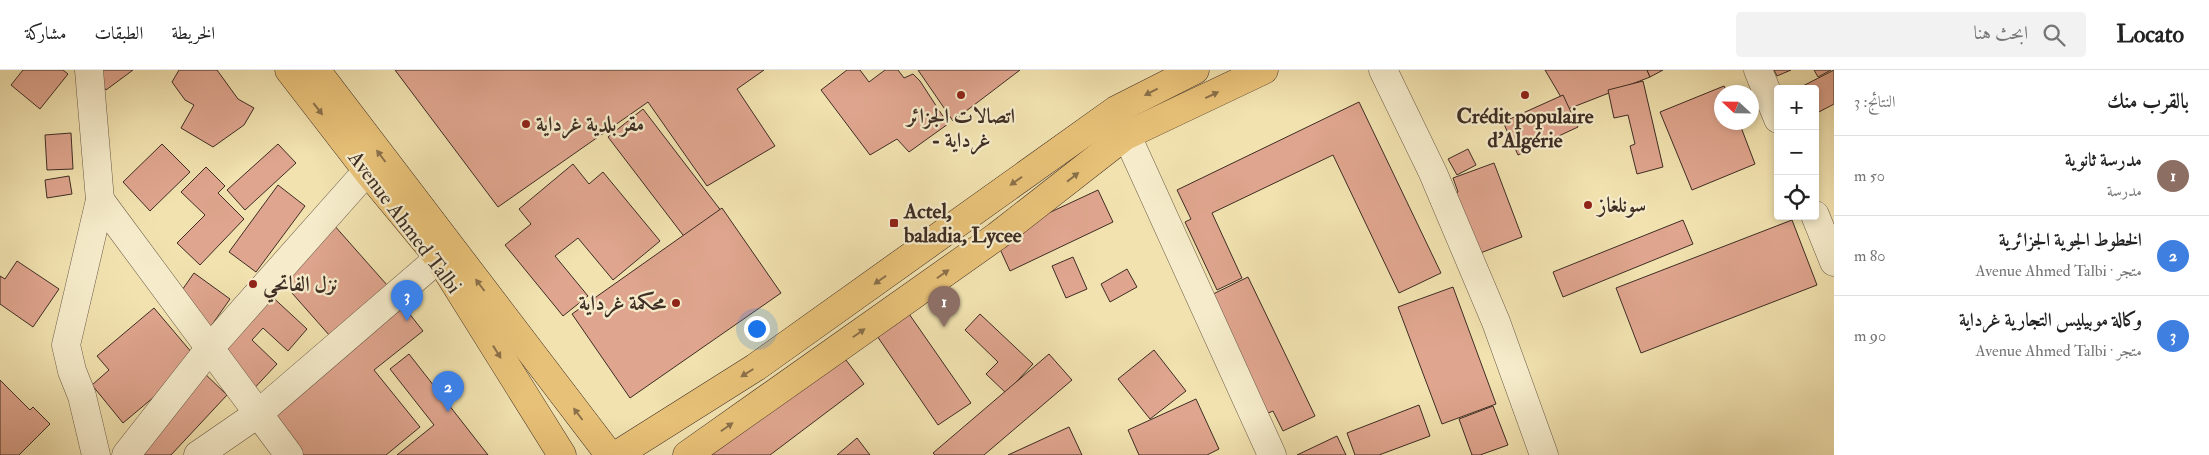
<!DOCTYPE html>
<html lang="ar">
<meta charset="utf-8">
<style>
:root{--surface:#fff;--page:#f2f2f2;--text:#222;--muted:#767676;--line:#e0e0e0;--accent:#2563eb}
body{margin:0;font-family:"IM FELL Double Pica",Amiri,serif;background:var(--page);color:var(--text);direction:rtl}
.controls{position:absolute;right:15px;top:15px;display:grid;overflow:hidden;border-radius:5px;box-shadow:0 2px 8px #0003}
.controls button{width:45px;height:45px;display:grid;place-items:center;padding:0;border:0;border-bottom:1px solid var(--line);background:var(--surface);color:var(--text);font:25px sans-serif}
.compass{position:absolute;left:1714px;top:15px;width:45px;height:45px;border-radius:50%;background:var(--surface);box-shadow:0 2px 8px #0003;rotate:292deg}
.you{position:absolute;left:756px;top:258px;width:18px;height:18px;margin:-12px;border:4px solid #fff;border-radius:50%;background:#1a73e8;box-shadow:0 0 0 8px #1a73e833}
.badge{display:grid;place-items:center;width:32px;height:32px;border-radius:50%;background:var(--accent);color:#fff;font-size:16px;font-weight:700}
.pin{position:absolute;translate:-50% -41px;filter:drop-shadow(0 1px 2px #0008)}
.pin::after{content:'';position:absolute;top:26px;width:18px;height:15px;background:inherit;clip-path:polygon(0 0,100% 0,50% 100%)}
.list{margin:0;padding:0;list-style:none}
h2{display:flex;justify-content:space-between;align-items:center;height:65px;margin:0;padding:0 20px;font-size:21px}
h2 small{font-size:16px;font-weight:400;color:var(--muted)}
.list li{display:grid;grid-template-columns:32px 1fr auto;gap:15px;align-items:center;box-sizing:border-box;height:80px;padding:0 20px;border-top:1px solid var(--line)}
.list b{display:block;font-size:19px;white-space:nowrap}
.list p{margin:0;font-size:16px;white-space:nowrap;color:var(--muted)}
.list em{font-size:16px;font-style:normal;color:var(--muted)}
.icon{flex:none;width:28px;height:28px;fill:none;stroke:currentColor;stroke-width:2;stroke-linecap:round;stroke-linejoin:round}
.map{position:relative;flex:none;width:1834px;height:385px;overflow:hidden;direction:ltr}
header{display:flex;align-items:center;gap:30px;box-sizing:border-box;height:70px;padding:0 25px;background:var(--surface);border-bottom:1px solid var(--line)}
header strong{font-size:24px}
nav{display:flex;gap:28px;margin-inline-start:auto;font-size:18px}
.search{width:350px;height:45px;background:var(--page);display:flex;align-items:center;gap:12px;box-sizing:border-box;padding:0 18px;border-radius:5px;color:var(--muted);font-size:19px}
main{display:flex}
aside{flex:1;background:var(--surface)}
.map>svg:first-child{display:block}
.building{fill:#dfa58e;stroke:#3e2d24}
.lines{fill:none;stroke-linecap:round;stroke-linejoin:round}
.minor-casing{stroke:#6b5a47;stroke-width:29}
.major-casing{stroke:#3e2d24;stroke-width:29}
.minor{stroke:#f6eccb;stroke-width:28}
.major{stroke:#e8c178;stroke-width:28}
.oneway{fill:#8a704a}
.poi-dot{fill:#8f2418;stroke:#f6eccb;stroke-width:2}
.labels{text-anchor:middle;stroke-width:4.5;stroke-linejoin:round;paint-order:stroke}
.poi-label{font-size:21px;font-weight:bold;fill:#3e2d24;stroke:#f6eccb;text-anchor:start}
.street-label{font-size:21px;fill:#3e2d24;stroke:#f6eccb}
</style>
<header>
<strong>Locato</strong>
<div class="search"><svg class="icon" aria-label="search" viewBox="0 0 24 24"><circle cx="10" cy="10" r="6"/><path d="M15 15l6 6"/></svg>ابحث هنا</div>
<nav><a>الخريطة</a><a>الطبقات</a><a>مشاركة</a></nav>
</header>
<main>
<aside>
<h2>بالقرب منك<small>النتائج: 3</small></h2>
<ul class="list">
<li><span class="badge" style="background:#8d6e63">1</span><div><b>مدرسة ثانوية</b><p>مدرسة</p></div><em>50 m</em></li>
<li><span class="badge" style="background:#3f7fe0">2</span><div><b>الخطوط الجوية الجزائرية</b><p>متجر · Avenue Ahmed Talbi</p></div><em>80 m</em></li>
<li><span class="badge" style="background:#3f7fe0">3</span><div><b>وكالة موبيليس التجارية غرداية</b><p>متجر · Avenue Ahmed Talbi</p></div><em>90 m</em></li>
</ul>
</aside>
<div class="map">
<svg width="1834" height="385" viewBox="0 0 1834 385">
<rect width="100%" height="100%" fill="#f1e2af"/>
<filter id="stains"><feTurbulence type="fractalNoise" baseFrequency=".004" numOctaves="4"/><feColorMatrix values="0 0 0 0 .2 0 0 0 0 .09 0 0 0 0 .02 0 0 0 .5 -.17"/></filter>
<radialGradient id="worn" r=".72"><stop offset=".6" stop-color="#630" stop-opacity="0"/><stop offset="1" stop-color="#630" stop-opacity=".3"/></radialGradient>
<g class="building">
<polygon points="23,0 63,0 68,4 40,39 11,15"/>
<polygon points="92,0 133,0 106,20"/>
<polygon points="179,0 217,0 238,29 254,38 244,55 213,77 181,58 194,35 185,30 172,12"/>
<polygon points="395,0 764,0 737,19 775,76 707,116 648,32 498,137"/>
<polygon points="847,0 860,0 869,12 885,0 898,0 904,8 913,4 920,11 948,54 909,82 897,69 870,85 821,20"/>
<polygon points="918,0 1020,0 953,51"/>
<polygon points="1545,0 1647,0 1650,7 1568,39"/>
<polygon points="1647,0 1663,0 1650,7"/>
<polygon points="1774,0 1791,0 1777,6"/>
<polygon points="1814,0 1831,0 1818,7"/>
<polygon points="1834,0 1834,34 1815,44 1815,19 1797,19"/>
<polygon points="1643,11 1663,97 1637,104 1630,76 1635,74 1628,45 1614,48 1608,20"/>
<polygon points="1724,16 1727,22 1722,22 1722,52 1739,52 1755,94 1692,120 1660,42"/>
<polygon points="1563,25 1578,57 1518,85 1503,52"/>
<polygon points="1359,32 1441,203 1399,223 1333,85 1212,143 1242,208 1217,220 1185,152 1191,149 1177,120"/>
<polygon points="643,39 722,142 686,169 608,67"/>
<polygon points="71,63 73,99 47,100 45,65"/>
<polygon points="162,74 190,102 150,141 123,112"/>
<polygon points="278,74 296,93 245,140 227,120"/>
<polygon points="1468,79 1476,95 1457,105 1448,89"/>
<polygon points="1494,93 1522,167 1470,187 1447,127 1458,122 1453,108"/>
<polygon points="573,94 589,114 603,102 660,171 613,210 578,168 555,186 588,226 563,246 505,175 531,154 519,139"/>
<polygon points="206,97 225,116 218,123 244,149 200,195 177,173 205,145 181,122"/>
<polygon points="69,106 72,124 47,128 45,110"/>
<polygon points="278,115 305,136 256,202 229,182"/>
<polygon points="1098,120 1113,152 1010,201 995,168"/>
<polygon points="722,138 781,223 630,328 572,244"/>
<polygon points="1683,150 1693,174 1563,227 1553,202"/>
<polygon points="1792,150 1817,215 1641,283 1616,218"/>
<polygon points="333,154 387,215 330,266 276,205"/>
<polygon points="1073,187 1087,219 1066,228 1052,196"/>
<polygon points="17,191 59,219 33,257 0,234 0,206 5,209"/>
<polygon points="1127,199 1137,217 1110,232 1101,214"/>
<polygon points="194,203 230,229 204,266 168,240"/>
<polygon points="1248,207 1315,346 1283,361 1273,341 1266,344 1209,226"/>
<polygon points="1453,217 1496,334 1442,354 1398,237"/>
<polygon points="266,221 307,259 288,281 263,258 252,270 277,294 247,326 205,287"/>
<polygon points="397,228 423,261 374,300 420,357 386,385 278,385 248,348"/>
<polygon points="154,238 198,290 123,353 92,315 109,300 97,286"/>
<polygon points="907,241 971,333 938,355 875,263"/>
<polygon points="980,244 1033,294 1006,323 986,304 998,292 965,260"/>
<polygon points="1154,280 1186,321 1150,349 1118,309"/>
<polygon points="840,282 864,314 770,385 704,385"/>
<polygon points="409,284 488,385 397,385 434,355 390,299"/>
<polygon points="1049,284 1072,310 984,385 935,385 933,383"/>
<polygon points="201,300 227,325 171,385 135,385"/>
<polygon points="0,310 30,340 33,337 50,354 19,385 0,385"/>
<polygon points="1196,329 1219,379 1207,385 1139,385 1128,360"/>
<polygon points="1419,335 1430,366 1379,385 1355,385 1347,363"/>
<polygon points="1493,336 1508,375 1480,385 1472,385 1459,349"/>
<polygon points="1069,357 1082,385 1008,385"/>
<polygon points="1337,366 1346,385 1297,385"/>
<polygon points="857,368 870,385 837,385"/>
</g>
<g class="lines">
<g class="minor-casing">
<g id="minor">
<polyline points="89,0 100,130 66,275 72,301 82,326 96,385"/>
<polyline points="1383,0 1433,103 1496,252 1544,385"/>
<polyline points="1758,0 1778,49"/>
<polyline points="1117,44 1272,385"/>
<polyline points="100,130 289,385"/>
<polyline points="1815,145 1834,192"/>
<polyline points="126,385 210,278 367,101"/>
<polyline points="198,385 259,343 439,188"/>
</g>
</g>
<g class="major-casing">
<g id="major">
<polyline points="289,0 367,101 439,188 562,385"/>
<polyline points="316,0 608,383"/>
<polyline points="618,384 756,297 1116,40 1195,0"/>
<polyline points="687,385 997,166 1125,66 1264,0"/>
</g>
</g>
<use href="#minor" class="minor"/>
<use href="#major" class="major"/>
</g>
<defs><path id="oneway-solid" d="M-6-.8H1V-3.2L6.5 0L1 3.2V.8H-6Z" transform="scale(1.25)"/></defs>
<g class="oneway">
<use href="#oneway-solid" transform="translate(1151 22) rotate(153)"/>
<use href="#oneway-solid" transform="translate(1212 25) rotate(-25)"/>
<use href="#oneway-solid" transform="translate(318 39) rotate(52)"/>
<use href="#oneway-solid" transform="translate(381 86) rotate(-127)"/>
<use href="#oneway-solid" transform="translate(1073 107) rotate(-38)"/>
<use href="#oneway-solid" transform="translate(1016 111) rotate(145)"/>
<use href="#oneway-solid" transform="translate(943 204) rotate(-35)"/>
<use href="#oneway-solid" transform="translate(880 210) rotate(145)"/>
<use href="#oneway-solid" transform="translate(480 215) rotate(-127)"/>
<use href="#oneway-solid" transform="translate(859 263) rotate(-35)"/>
<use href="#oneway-solid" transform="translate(497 282) rotate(58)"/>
<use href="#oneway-solid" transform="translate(747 303) rotate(148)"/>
<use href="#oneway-solid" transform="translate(578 344) rotate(-127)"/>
<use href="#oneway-solid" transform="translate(727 357) rotate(-35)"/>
</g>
<g class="poi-dot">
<circle cx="961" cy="25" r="5"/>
<circle cx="1525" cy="25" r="5"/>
<circle cx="526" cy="54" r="5"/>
<circle cx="1588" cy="135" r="5"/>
<rect x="889" y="148" width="10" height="10" rx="2.5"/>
<circle cx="253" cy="214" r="5"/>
<circle cx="676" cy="233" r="5"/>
</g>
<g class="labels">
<g class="poi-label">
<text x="961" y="53" text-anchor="middle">اتصالات الجزائر<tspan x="961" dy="24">- غرداية</tspan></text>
<text x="1525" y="53" text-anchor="middle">Crédit populaire<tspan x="1525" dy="24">d'Algérie</tspan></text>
<text x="536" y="61">مقر بلدية غرداية</text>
<text x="1598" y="142">سونلغاز</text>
<text x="904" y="148">Actel,<tspan x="904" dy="24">baladia, Lycee</tspan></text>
<text x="263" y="221">نزل الفاتحي</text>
<text x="666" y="240" text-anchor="end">محكمة غرداية</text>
</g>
<g class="street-label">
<text transform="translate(405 152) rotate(53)" y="7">Avenue Ahmed Talbi</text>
</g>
</g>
<rect width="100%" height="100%" filter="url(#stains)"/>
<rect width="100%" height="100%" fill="url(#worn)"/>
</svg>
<div class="controls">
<button>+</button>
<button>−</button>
<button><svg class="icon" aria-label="locate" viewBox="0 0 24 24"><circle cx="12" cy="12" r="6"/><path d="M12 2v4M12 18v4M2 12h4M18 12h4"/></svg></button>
</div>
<svg class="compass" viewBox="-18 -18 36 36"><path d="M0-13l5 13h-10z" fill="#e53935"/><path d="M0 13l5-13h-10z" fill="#767676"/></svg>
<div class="you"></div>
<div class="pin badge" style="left:944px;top:257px;background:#8d6e63">1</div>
<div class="pin badge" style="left:448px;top:342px;background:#3f7fe0">2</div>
<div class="pin badge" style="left:407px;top:251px;background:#3f7fe0">3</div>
</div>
</main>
